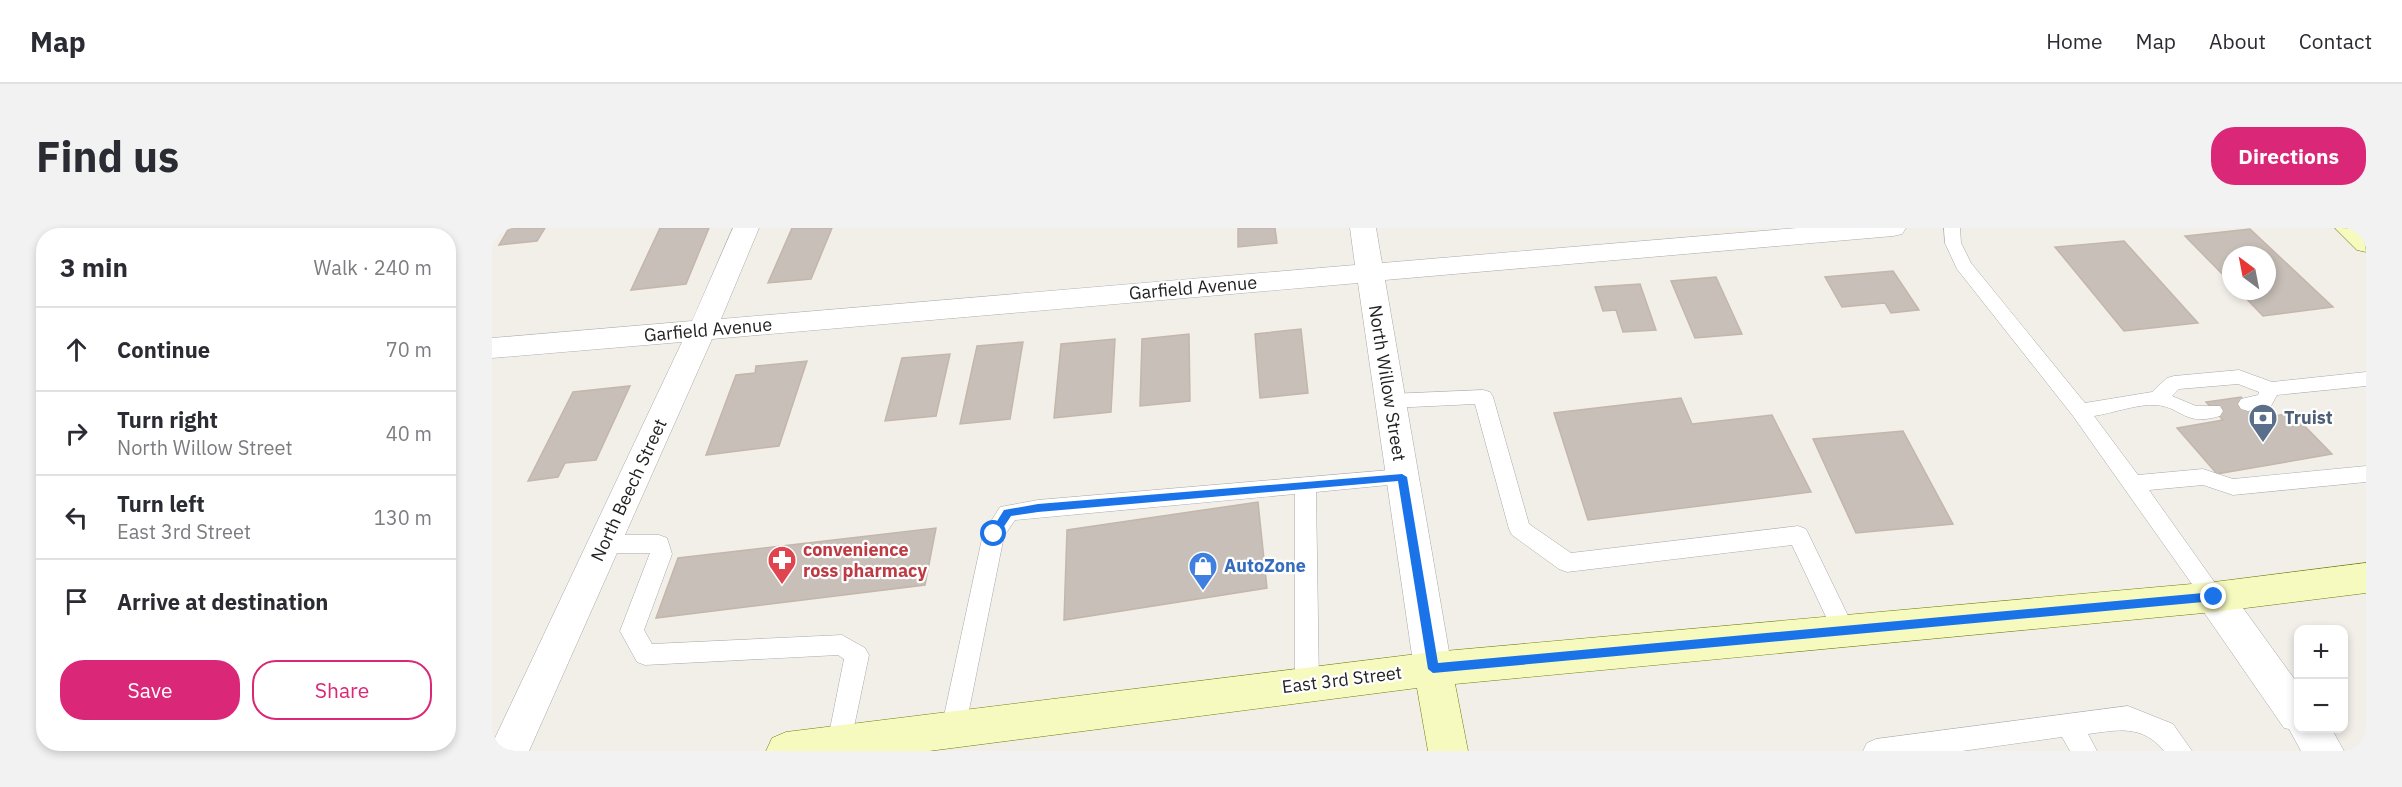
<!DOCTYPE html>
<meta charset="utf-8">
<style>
:root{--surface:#fff;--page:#f2f2f3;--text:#2b2b33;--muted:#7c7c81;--line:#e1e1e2;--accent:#db2777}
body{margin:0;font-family:"IBM Plex Sans",sans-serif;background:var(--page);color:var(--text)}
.controls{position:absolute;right:18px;bottom:18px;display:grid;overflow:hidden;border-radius:12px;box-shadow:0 3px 9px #0003}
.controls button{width:54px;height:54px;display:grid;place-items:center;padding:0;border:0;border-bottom:2px solid var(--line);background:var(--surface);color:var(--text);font:30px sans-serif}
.compass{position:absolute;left:1730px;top:18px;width:54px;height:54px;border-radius:50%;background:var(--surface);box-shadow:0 3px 9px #0003;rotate:328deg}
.stop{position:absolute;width:18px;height:18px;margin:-14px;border:4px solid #1a73e8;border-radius:50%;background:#fff}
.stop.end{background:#1a73e8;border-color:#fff;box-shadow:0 2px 6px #0008}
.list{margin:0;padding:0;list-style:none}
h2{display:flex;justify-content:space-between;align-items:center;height:78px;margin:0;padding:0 24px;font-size:26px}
h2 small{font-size:20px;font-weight:400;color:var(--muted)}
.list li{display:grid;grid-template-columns:39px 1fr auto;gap:18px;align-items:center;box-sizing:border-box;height:84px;padding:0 24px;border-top:2px solid var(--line)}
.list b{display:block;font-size:22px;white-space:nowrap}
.list p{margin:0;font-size:20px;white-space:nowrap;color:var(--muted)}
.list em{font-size:20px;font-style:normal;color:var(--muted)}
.actions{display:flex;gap:12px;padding:18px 24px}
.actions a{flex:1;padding:14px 0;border:2px solid var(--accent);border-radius:24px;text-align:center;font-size:21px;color:var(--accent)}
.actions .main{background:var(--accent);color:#fff}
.icon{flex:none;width:33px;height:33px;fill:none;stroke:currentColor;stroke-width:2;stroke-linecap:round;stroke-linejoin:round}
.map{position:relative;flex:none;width:1874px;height:523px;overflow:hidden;border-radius:24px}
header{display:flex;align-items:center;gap:36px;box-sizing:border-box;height:84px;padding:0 30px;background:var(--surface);border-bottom:2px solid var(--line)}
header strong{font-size:28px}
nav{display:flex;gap:33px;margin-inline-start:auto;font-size:21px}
.intro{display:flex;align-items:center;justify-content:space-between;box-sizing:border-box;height:144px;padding:0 36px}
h1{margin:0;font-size:42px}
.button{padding:15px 27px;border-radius:24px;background:var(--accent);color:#fff;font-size:21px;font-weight:700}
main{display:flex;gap:36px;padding:0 36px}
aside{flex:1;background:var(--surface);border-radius:24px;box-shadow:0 3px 9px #0003}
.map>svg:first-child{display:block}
.building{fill:#c7bfb8;stroke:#c4b6ab;stroke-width:1.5}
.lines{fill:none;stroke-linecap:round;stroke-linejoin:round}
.lane-casing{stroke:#a9a9a9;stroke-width:1}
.street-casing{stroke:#a9a9a9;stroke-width:1}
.secondary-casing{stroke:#707d05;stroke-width:1}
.lane{fill:#fff;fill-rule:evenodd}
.street{fill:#fff;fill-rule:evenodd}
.secondary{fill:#f7fabf;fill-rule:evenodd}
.route{fill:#1a73e8}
.labels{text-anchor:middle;stroke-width:4.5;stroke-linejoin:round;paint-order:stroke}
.street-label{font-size:18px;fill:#222;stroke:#fff}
.service-label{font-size:18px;font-weight:bold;fill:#4e5e75;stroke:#fff;text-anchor:start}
.health-label{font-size:18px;font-weight:bold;fill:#be3a42;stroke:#fff;text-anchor:start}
.shop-label{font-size:18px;font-weight:bold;fill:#366cbe;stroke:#fff;text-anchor:start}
</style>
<header>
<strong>Map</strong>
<nav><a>Home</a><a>Map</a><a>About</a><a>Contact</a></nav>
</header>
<div class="intro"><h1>Find us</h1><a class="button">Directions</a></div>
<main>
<aside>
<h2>3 min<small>Walk · 240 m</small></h2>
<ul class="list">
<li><svg class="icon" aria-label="ahead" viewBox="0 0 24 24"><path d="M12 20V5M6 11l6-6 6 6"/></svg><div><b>Continue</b></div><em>70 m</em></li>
<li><svg class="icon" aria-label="right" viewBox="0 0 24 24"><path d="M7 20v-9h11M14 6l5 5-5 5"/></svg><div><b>Turn right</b><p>North Willow Street</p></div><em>40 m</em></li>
<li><svg class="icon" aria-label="left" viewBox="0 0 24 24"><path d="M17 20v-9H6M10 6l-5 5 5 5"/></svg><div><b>Turn left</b><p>East 3rd Street</p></div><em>130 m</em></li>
<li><svg class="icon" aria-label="arrive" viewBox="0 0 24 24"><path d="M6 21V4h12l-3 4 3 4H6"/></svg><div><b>Arrive at destination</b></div></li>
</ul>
<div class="actions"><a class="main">Save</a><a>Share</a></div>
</aside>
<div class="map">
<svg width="1874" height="523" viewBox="0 0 1874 523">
<rect width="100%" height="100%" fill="#f2efe9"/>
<g class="building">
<polygon points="17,0 53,0 45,13 7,17"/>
<polygon points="168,0 217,0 194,56 139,62"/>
<polygon points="300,0 340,0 319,51 276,55"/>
<polygon points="746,0 783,0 785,15 746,19"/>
<polygon points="1758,1 1841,79 1771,88 1747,63 1775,63 1775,27 1739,27 1739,55 1693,8"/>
<polygon points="1632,13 1706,95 1632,103 1563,19"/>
<polygon points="1401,43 1427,82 1399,85 1393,75 1350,79 1333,49"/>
<polygon points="1224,49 1250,106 1203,110 1179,53"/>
<polygon points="1148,56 1164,102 1131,104 1124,82 1111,83 1103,59"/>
<polygon points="809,101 816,165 768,170 763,106"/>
<polygon points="697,106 698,173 648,178 650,111"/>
<polygon points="623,111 619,184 562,190 569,116"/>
<polygon points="531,114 518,191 468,196 485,118"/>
<polygon points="458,126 444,188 393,193 410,130"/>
<polygon points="315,133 287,218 214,227 244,147 263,145 264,138"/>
<polygon points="138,158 104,232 73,235 66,249 36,253 81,164"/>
<polygon points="1749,169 1769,190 1800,185 1840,226 1725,246 1685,200 1731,192 1714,174"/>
<polygon points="1189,170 1200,196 1280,187 1319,264 1096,292 1062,185"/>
<polygon points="1411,203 1461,296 1364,305 1321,211"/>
<polygon points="766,274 775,360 572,392 575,302"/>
<polygon points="444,300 433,357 164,390 186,330"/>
</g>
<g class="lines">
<g class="lane-casing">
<g id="lane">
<path d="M1452,0H1468L1469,15L1479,35L1593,175L1660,164L1675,150L1682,148L1747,142L1780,154L1874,144V158L1785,167L1779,178L1756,183L1749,181L1746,176L1749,171L1766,167L1767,164L1746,156L1687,161L1680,168L1704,178H1728L1731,183L1728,188C1692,199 1690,179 1664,177C1645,176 1621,185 1602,188L1646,247L1711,241L1741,251L1874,238V254L1741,267L1711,257L1657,262L1733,369L1730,376L1722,379L1714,376L1581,188L1465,41L1453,15Z"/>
<polygon points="991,162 998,164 1001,169 1037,296 1079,325 1306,298 1314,301 1360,396 1364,403 1360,410 1352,413 1344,410 1300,317 1075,344 1067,341 1020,307 1017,301 983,176 898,180 891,178 888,173 891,168 898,166"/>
<polygon points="910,241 917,243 920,249 917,255 824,264 827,457 824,465 815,468 806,465 803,457 803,266 523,292 512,308 473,502 470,510 461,514 452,510 449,502 491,306 508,279 546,272"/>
<polygon points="112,307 167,307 175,310 180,326 152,402 160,416 350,407 373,420 377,427 357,523 339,523 335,516 352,431 346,427 153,437 145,434 128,403 158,325 112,325 104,322 101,316 104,310"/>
<path d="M1636,478L1681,496L1700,523H1672C1650,496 1626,502 1596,506L1605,523H1578L1570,509L1470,523H1371L1375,515L1384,511Z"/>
</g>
</g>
<g class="street-casing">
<g id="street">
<polygon points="241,0 267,0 229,91 863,37 858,0 884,0 890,35 1305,0 1414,0 1410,6 1401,8 893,52 960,441 954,453 941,458 928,453 922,441 866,55 220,111 37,523 0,523 3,510 190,114 0,130 0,110 200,93"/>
<polygon points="1722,354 1735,358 1806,456 1806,500 1839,500 1852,523 1809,523 1797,501 1792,500 1709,380 1704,369 1709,358"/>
</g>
</g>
<g class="secondary-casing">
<g id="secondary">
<polygon points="1843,0 1872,0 1874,24 1865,22"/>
<polygon points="1874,335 1874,365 1722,384 963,456 976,523 936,523 925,460 437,523 274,523 280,510 294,504 941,424 1722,354"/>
</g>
</g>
<use href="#lane" class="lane"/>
<use href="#street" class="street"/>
<use href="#secondary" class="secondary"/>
</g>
<polygon class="route" points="910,246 915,249 946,435 1722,364 1728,369 1722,373 941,445 936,441 906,253 546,284 519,288 505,309 498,309 497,306 512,282 546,276"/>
<defs>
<g id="bank-pin" transform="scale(1.5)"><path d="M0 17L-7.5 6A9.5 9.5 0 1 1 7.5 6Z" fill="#5c6f8a" stroke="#fff"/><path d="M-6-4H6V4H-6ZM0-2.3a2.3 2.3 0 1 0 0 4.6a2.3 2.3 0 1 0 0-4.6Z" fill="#fff"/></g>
<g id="pharmacy-pin" transform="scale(1.5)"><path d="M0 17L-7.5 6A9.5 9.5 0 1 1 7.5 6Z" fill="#e0444e" stroke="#fff"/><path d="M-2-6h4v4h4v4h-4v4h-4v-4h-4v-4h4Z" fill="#fff"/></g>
<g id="shop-pin" transform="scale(1.5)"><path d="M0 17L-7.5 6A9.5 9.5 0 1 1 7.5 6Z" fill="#3f7fe0" stroke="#fff"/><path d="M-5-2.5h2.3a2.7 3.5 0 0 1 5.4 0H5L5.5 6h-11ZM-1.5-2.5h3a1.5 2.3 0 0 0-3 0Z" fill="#fff"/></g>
</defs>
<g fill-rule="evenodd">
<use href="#bank-pin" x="1771" y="190"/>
<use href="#pharmacy-pin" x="290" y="332"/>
<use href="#shop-pin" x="711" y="338"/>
</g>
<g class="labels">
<g class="street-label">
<text transform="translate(701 60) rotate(-5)" y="6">Garfield Avenue</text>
<text transform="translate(216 102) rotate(-5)" y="6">Garfield Avenue</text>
<text transform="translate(895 155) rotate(81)" y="6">North Willow Street</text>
<text transform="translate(137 262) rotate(-65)" y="6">North Beech Street</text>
<text transform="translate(850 452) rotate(-7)" y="6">East 3rd Street</text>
</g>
<g class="service-label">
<text x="1792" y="196">Truist</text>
</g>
<g class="health-label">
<text x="311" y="328">convenience<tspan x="311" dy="21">ross pharmacy</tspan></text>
</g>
<g class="shop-label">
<text x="732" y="344">AutoZone</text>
</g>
</g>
</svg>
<div class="controls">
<button>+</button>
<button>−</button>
</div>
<svg class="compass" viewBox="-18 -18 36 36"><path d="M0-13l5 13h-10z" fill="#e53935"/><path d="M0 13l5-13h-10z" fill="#7c7c81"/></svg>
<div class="stop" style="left:502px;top:306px"></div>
<div class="stop end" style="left:1722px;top:369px"></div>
</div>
</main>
